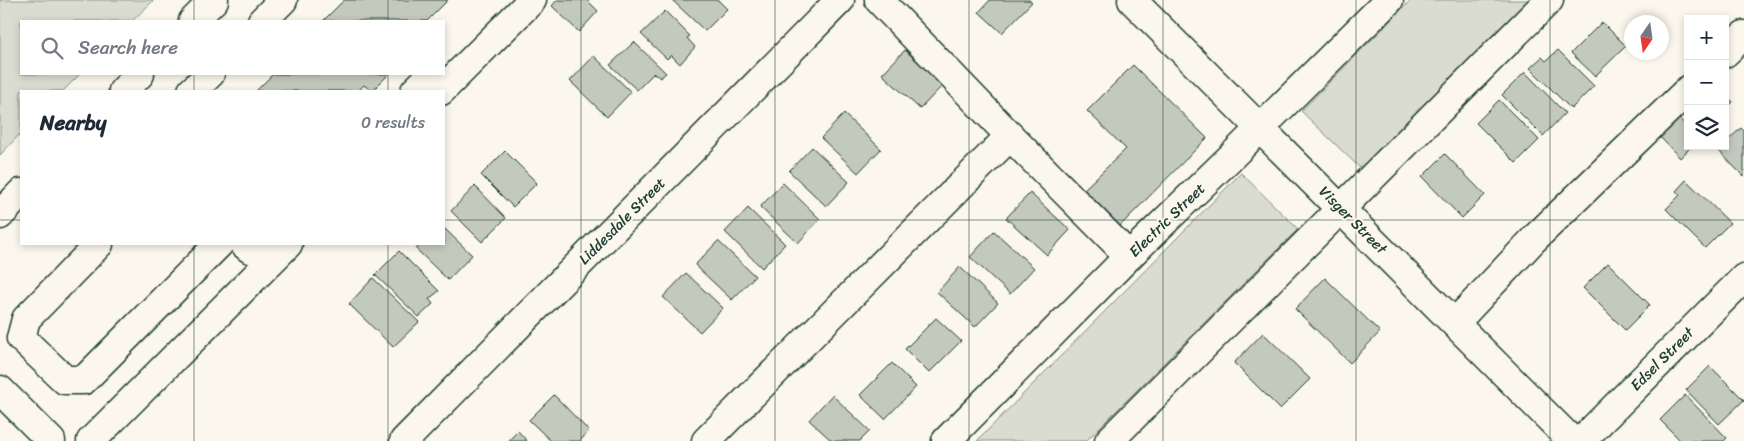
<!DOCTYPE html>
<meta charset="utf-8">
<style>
:root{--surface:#fff;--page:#f2f2f3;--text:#1f2937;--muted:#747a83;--line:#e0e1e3}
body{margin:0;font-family:Sriracha,sans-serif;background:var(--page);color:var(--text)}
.controls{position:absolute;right:15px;top:15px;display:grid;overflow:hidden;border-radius:0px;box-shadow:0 2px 8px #0003}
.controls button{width:45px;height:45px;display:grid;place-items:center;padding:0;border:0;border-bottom:1px solid var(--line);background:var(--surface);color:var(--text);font:25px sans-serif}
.compass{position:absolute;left:1624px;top:15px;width:45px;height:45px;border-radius:50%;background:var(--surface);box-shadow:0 2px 8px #0003;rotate:193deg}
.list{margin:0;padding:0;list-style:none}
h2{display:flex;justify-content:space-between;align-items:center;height:65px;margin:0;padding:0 20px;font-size:21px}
h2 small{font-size:16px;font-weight:400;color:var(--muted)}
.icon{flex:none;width:28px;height:28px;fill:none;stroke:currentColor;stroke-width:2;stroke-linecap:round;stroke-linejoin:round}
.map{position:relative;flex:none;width:1744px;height:441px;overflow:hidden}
.search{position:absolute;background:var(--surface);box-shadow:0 2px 8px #0003;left:20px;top:20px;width:425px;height:55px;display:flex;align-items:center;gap:12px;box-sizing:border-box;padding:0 18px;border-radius:0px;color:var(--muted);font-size:19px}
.panel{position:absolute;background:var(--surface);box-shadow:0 2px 8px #0003;left:20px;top:90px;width:425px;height:155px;border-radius:0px}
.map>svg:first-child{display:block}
.green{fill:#dbdcd1;stroke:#7d8c82}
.building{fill:#c4c9be;stroke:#1f3d34}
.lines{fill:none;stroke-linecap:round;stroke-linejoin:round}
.minor-casing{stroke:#1f3d34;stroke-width:31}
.minor{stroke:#fbf7ec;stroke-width:28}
.grid{fill:none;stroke:#1f3d34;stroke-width:1;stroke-opacity:0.55}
.labels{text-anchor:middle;stroke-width:4;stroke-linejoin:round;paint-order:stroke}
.street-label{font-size:15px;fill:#1f3d34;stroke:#fbf7ec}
</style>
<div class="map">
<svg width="1744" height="441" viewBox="0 0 1744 441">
<rect width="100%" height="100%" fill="#fbf7ec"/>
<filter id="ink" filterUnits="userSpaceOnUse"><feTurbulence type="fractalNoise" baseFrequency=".02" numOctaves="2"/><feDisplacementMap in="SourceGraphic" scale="10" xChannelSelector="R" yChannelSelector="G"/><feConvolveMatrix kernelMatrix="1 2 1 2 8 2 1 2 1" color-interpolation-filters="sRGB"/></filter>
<g filter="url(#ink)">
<g class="green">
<polygon points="0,0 154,0 132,21 21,21 21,74 80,74 63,91 21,91 21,133 0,155"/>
<polygon points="1411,0 1529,0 1361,169 1301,111"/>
<polygon points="1241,173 1298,229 1086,441 977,441"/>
</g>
<g class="building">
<polygon points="344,0 448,0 427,21 323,21"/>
<polygon points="557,0 587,0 598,11 579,32 552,6"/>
<polygon points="672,0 718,0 727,9 705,31"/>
<polygon points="990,0 1029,0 1032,2 1002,33 979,12"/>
<polygon points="665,11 690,36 687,38 695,47 680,64 671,55 667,59 641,34"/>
<polygon points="1602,22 1626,46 1595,76 1571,53"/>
<polygon points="634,42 666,73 660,78 654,73 637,90 610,65"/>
<polygon points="905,50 943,85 920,109 882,74"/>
<polygon points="1558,50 1594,86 1571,109 1530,68 1542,57 1546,61"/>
<polygon points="594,56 631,92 607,117 570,81"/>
<polygon points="1133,65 1207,138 1118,228 1080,193 1126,149 1087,111"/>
<polygon points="1525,72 1565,113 1543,136 1502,95"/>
<polygon points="273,74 389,74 372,91 364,85 358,91 256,91"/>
<polygon points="1725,94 1733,102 1725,110"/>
<polygon points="1499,100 1539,140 1516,163 1476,123"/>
<polygon points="844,114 881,149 858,173 821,138"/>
<polygon points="1679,118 1688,128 1688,146 1692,146 1680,158 1660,137"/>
<polygon points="1741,128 1744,131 1744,177 1718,150 1722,146 1725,146 1725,143"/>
<polygon points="812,147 849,182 826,206 789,171"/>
<polygon points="505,151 537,183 513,207 481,175"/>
<polygon points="1445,154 1485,195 1462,218 1422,177"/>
<polygon points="1686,180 1730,223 1705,248 1666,209 1680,195 1676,191"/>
<polygon points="783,183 820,219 798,243 760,207"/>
<polygon points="475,186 506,218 482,242 451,211"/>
<polygon points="1030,193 1070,230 1047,255 1006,218"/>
<polygon points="748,208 785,244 762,268 725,232"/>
<polygon points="444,228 472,255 448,280 416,249 421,244 444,244"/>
<polygon points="994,231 1034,268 1010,294 970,257"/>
<polygon points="718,241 755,276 732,300 695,265"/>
<polygon points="399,251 439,291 429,299 433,304 419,317 375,275"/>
<polygon points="1608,263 1650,305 1625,330 1583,288"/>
<polygon points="960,267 998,303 975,327 937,292"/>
<polygon points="686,273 723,308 700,332 663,297"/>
<polygon points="373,278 419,322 393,347 349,304"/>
<polygon points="1325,278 1380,332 1350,363 1295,309"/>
<polygon points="936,318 961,341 929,373 905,349"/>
<polygon points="1263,333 1310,379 1280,409 1234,363"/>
<polygon points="892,363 916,387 885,419 860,395"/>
<polygon points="1710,366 1744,400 1719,424 1686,390"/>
<polygon points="554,395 589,431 580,441 551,441 529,420"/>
<polygon points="832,395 870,431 860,441 832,441 809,420"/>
<polygon points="1685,395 1727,438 1724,441 1681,441 1660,420"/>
<polygon points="518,431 527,441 508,441"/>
</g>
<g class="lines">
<g class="minor-casing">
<g id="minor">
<polyline points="879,0 1010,136 1129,256"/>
<polyline points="1132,0 1572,441"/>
<polyline points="193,21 214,0"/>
<polyline points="262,21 283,0"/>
<polyline points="1725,53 1744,35"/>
<polyline points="123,91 140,74"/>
<polyline points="192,91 210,74"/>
<polyline points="415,91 432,74"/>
<polyline points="441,91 532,0"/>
<polyline points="0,215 21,193"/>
<polyline points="99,244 26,319 21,338 65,380 84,380 219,244"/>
<polyline points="244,244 250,249 259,244"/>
<polyline points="1455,323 1534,239 1688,90"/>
<polyline points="0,390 51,441"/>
<polyline points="91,441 288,244"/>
<polyline points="404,441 840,0"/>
<polyline points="706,441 1010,136"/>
<polyline points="946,441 1129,256 1233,155 1389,0"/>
<polyline points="1109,441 1549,0"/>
<polyline points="1581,441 1744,278"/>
</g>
</g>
<use href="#minor" class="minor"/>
</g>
</g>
<path class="grid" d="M194,0V21M388,0V21M581,0V441M775,0V441M969,0V441M1163,0V441M1356,0V441M1550,0V441M194,74V91M388,74V91M0,220H21M444,220H1744M194,244V441M388,244V441"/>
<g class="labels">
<g class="street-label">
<text transform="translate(1167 220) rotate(-44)" y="5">Electric Street</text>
<text transform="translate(1353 220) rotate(45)" y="5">Visger Street</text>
<text transform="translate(622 221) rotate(-45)" y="5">Liddesdale Street</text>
<text transform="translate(1662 359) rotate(-45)" y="5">Edsel Street</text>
</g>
</g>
</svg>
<div class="controls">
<button>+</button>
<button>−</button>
<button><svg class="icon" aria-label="layers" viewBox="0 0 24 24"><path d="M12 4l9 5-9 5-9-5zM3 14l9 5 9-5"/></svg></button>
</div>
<svg class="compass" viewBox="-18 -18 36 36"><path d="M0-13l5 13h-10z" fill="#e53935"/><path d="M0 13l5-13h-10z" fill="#747a83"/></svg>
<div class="search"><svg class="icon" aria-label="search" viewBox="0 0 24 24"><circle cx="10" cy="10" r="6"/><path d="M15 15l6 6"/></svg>Search here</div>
<section class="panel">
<h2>Nearby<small>0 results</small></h2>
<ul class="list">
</ul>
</section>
</div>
